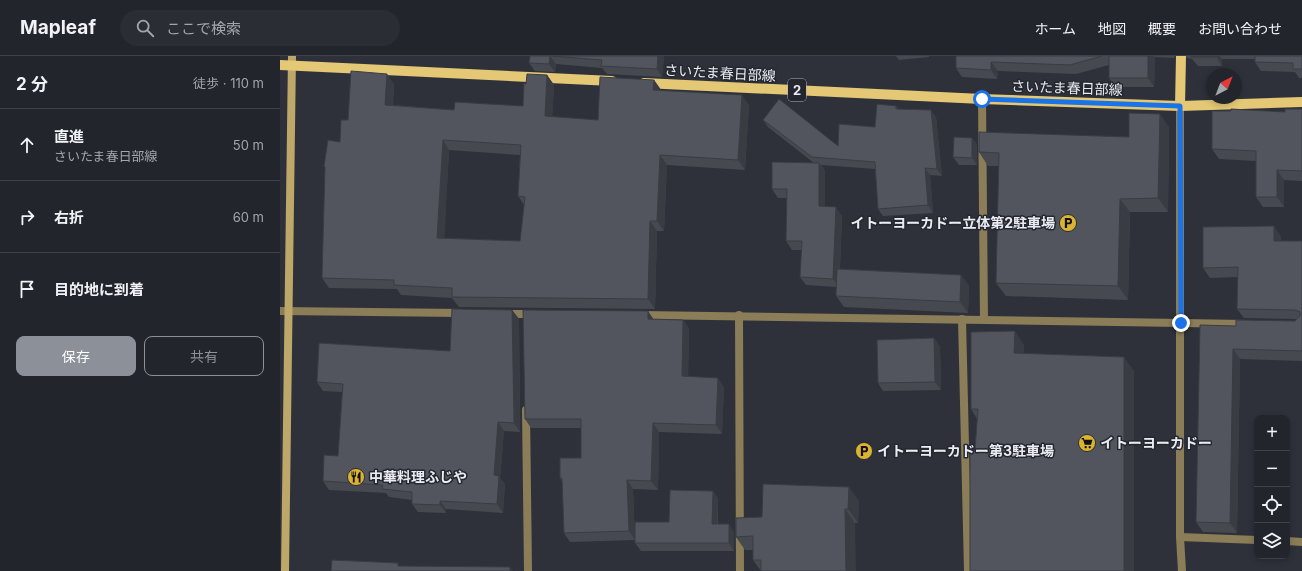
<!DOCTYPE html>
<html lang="ja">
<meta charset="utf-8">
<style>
:root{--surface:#22252c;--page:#2a2d34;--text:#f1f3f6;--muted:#a2a5a9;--line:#3f4248;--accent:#8c9099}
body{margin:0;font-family:Inter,"Noto Sans JP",sans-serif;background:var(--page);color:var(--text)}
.controls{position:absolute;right:12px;bottom:12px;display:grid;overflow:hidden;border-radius:8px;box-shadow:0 2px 6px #0003}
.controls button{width:36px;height:36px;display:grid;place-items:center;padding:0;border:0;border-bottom:1px solid var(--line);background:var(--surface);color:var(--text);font:20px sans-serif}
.compass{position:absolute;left:926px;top:12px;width:36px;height:36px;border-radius:50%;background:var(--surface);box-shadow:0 2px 6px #0003;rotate:42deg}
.stop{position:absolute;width:12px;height:12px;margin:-9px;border:3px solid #1a73e8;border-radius:50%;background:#fff}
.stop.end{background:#1a73e8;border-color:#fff;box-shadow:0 1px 4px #0008}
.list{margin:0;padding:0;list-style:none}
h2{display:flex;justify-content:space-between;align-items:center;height:52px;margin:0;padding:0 16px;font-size:17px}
h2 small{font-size:13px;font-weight:400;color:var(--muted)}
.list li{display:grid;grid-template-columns:26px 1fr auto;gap:12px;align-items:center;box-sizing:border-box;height:72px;padding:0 16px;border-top:1px solid var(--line)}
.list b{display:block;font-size:15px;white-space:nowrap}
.list p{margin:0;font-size:13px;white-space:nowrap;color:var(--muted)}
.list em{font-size:13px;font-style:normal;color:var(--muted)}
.actions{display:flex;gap:8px;padding:12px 16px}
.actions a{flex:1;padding:9px 0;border:1px solid var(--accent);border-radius:8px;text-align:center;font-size:14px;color:var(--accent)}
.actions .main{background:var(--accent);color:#fff}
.icon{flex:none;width:22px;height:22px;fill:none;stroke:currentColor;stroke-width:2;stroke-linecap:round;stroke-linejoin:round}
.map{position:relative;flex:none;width:1022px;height:515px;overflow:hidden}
header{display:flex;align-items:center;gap:24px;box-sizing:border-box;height:56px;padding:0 20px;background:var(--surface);border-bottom:1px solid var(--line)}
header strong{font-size:19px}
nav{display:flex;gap:22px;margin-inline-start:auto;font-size:14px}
.search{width:280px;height:36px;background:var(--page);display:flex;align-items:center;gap:10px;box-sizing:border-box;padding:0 14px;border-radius:22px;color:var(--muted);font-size:15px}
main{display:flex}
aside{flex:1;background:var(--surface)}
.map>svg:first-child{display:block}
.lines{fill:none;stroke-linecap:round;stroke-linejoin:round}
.street{stroke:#8a7d57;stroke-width:8}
.secondary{stroke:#bda769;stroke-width:8}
.primary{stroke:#e4c876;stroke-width:10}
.wall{fill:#474951;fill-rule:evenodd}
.shaded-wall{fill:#393c42}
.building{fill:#52555e;stroke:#393c42;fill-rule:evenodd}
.route{stroke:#1a73e8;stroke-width:5}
.labels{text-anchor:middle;stroke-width:3;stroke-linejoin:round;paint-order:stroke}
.shield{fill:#242730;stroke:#afb1b8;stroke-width:1}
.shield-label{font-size:13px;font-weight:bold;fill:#ebecf2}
.street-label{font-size:14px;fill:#ebecf2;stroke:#242730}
.poi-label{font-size:14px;font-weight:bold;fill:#ebecf2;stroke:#242730;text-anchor:start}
</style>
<header>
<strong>Mapleaf</strong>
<div class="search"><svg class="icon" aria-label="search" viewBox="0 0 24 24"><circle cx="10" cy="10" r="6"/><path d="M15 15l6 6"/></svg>ここで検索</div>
<nav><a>ホーム</a><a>地図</a><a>概要</a><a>お問い合わせ</a></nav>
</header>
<main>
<aside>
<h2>2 分<small>徒歩 · 110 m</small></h2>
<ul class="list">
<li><svg class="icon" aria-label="ahead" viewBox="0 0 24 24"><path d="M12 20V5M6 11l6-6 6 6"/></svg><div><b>直進</b><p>さいたま春日部線</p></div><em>50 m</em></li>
<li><svg class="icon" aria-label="right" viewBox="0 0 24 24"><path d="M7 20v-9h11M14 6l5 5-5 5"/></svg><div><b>右折</b></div><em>60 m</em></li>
<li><svg class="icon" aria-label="arrive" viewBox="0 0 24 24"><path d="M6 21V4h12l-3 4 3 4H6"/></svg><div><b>目的地に到着</b></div></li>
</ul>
<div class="actions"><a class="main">保存</a><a>共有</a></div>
</aside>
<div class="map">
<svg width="1022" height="515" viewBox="0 0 1022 515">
<rect width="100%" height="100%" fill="#2e313a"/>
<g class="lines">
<g class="street">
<polyline points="702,43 704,264"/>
<polyline points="900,50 900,481 902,515"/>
<polyline points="0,255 181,257"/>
<polyline points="225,258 253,258"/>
<polyline points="361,259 967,268"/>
<polyline points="459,259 460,515"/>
<polyline points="682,263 688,515"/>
<polyline points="246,354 248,515"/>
<polyline points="900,481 977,484"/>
<polyline points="1007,485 1022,486"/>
</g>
<polyline class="secondary" points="5,515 12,0"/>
<g class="primary">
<polyline points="0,9 332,25"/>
<polyline points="364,27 702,43 900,50 1022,46"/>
<polyline points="900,50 901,0"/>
</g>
</g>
<g class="wall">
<polygon points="250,0 384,0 382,21 327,18 322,12 276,8 275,16 255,15 249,7"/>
<polygon points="616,0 649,0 649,1 619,4"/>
<polygon points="676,0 895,0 894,2 875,1 874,31 835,31 829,22 829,9 796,18 718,15 717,23 682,21 676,12"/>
<polygon points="906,0 1022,0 1022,22 1019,22 1015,16 981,15 975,6 975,3 942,3 942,10 918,10 912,3 907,2"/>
<path d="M267,19L274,29L272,61L318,64L374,24L381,34L469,49L465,114L387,109L384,175H377L375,253L179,251L172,242L121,239L117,233L49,232L42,222L45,113L44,110L60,86L68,64L114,28L113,49L174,54L243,50L246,28ZM169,94L240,99L238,140L244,149L240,185L164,182Z"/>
<polygon points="616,50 618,53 656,61 662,120 650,119 653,157 603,160 598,153 595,113 541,109 545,115 545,151 562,160 560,213 681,219 689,230 688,257 564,251 556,240 556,231 526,229 520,221 522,194 512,194 506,185 507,142 498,142 492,133 534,107 488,71 483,64 558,90 595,71"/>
<polygon points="1022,53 1022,125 1004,124 1004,151 983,151 976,141 976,105 939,103 932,93 951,55 1005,56"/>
<polygon points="889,71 888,156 850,156 848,244 726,240 716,227 719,110 708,110 699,96 849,81"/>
<polygon points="692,82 697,89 697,109 679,109 673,101"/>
<polygon points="1001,180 1001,185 1022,185 1022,305 960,303 957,477 923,476 916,466 956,270 1015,265 1016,263 964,262 957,253 958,221 930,222 923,212"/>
<polygon points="232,254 239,263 240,372 240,376 224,375 220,422 225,428 223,457 166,453 166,457 138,456 132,448 132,444 109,441 106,437 49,434 43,425 58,400 62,336 43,335 37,326 170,295"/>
<polygon points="374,263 403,264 409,273 408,321 444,331 442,378 379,376 378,434 353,433 355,484 290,486 284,477 282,426 280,422 301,402 301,372 251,372 245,363"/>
<polygon points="654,282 660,291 661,334 603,335 598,327"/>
<polygon points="744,289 744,298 854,315 854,515 695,394 697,363 691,353"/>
<polygon points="433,435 438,443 438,468 454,476 454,495 361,495 355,487 389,466"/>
<polygon points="579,445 578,467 575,467 481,515 473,504 473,494 465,494 456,481 482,461"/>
</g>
<g class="shaded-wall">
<polygon points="270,0 276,8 275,16 269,8"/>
<polygon points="378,0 384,0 382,21 377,13"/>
<polygon points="868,0 874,0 875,1 874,31 868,22"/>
<polygon points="936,0 940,0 942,3 942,10"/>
<polygon points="711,6 718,15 717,23 711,14"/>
<polygon points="107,18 114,28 112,59 105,49"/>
<polygon points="267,19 274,29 272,70 265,60"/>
<polygon points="374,24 381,34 380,44 373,34"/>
<polygon points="462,39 469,49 465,114 458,104"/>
<polygon points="651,54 656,61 662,120 657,113"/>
<polygon points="880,58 889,71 888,156 878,142"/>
<polygon points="692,82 697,89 697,109 692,102"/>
<polygon points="163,84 169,94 164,192 157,182"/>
<polygon points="380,99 387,109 384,175 377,165"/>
<polygon points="539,107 545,115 545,159 539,150"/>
<polygon points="645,112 650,119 653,157 648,149"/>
<polygon points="997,114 1004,124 1004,151 997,141"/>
<polygon points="840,143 850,156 848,244 838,230"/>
<polygon points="556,151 562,160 559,231 553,223"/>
<polygon points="370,165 377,175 375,253 368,243"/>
<polygon points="994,170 1001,180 1001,195 994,185"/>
<polygon points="681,219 689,230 688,257 680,246"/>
<polygon points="232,254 239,263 240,376 234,367"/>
<polygon points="368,255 374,264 368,263"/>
<polygon points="403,264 409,273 408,329 402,320"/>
<polygon points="735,275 744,289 744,311 734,297"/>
<polygon points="654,282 660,291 661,334 655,326"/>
<polygon points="953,293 960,303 957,477 950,467"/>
<polygon points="844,301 854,315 854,515 844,515"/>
<polygon points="438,322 444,331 442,378 436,369"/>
<polygon points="218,366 224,375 220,422 225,428 223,457 217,448 214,419"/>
<polygon points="373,367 379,376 378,434 371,425"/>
<polygon points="347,424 353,433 355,484 349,475"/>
<polygon points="569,431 579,445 578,467 568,453"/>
<polygon points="433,435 438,443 437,476 432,468"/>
<polygon points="160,445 166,453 166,457 160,449"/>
<polygon points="565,453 575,467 576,515 566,515"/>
<polygon points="449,468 454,476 454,495 449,487"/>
<polygon points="230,511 233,515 230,515"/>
</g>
<g class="building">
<polygon points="250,0 270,0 269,8 249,7"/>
<polygon points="271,0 378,0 377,13 321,10 322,4"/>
<polygon points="676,0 822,0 790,9 711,6 711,14 676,12"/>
<rect x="829" y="0" width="39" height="22"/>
<rect x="911" y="0" width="25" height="1"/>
<polygon points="975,0 1022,0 1022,13 1013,13 1013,7 975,6"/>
<path d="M71,15L107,18L105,49L174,54L175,46L243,50L244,27L246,28L247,18L267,19L265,60L318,64L320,21L374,24L373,34L462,39L458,104L380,99L377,165H370L368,243L172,241V232L114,229V224L42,222L45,111L44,110L48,84L60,86L61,64H68ZM163,84L241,89L238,140L245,141L240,185L157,182Z"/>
<polygon points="499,43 558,90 559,68 595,71 597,48 616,50 616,53 651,54 657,113 645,112 648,149 598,153 595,106 532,101 483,64"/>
<polygon points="951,53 1005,56 1005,53 1022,53 1022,115 997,114 997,141 976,141 976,95 932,93 932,55 951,55"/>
<polygon points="849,57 880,58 878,142 840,143 838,230 716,227 719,97 699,96 699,76 849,81"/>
<polygon points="674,81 692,82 692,102 673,101"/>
<polygon points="492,106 539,107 539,150 556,151 553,223 520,221 522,185 506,185 507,133 492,133"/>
<polygon points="994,170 994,185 1022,185 1022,295 953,293 950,467 916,466 920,269 956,270 956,264 1015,265 1020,260 1020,256 1015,254 957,253 958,211 923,212 923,171"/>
<polygon points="557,213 681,219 680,246 556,240"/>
<polygon points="172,253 232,254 234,363 234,367 218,366 214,419 219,420 217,448 160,445 160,449 132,448 132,436 102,433 103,429 43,425 44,399 58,400 63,328 37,326 39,287 170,295"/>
<polygon points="243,254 368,255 368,263 403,264 402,320 438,322 436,369 373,367 371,425 347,424 349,475 284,477 282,422 280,422 280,402 301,402 301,363 245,363"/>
<polygon points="735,275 734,297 844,301 844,515 690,515 690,394 695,394 698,353 691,353 691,276"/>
<polygon points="654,282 655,326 598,327 597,284"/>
<polygon points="483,428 569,431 568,453 565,453 566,515 481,515 481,504 473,504 473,480 456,481 456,462 482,461"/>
<polygon points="390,434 433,435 432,468 449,468 449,487 355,487 355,466 389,466"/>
<polygon points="52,504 118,507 118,510 230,511 230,515 51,515"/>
</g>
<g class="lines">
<polyline class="route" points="702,43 900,50 901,267"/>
</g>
<defs>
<g id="parking-disc" transform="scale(0.9)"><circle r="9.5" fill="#dab333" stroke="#242730"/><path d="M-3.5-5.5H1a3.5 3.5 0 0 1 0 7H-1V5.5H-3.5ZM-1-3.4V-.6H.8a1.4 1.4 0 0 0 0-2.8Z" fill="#111"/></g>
<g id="supermarket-disc" transform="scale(0.9)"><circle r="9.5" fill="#dab333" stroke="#242730"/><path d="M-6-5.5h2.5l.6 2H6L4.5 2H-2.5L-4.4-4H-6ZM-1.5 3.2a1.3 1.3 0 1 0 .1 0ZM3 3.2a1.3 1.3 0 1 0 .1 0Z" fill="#111"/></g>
<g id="restaurant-disc" transform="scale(0.9)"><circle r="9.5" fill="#dab333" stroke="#242730"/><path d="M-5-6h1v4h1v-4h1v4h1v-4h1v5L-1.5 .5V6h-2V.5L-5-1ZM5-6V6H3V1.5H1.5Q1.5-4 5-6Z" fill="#111"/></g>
</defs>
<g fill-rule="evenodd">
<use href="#parking-disc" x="788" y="167"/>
<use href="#supermarket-disc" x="807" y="387"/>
<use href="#parking-disc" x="584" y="395"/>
<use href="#restaurant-disc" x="76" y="421"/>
</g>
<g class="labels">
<rect class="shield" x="508" y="23" width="18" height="22" rx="3"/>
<g class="shield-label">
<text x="517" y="39">2</text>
</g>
<g class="street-label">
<text transform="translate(440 17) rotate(3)" y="5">さいたま春日部線</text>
<text transform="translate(787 32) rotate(2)" y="5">さいたま春日部線</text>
</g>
<g class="poi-label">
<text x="775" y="172" text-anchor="end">イトーヨーカドー立体第2駐車場</text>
<text x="820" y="392">イトーヨーカドー</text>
<text x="597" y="400">イトーヨーカドー第3駐車場</text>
<text x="89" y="426">中華料理ふじや</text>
</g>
</g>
</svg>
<div class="controls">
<button>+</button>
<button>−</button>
<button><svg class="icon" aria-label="locate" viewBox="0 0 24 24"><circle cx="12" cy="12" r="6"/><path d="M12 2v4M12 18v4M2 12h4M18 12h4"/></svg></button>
<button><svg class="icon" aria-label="layers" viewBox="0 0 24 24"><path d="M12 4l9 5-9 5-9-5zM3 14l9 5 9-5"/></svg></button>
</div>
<svg class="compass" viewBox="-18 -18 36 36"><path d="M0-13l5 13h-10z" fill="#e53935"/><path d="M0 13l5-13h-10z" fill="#a2a5a9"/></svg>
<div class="stop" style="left:702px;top:43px"></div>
<div class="stop end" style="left:901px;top:267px"></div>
</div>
</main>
